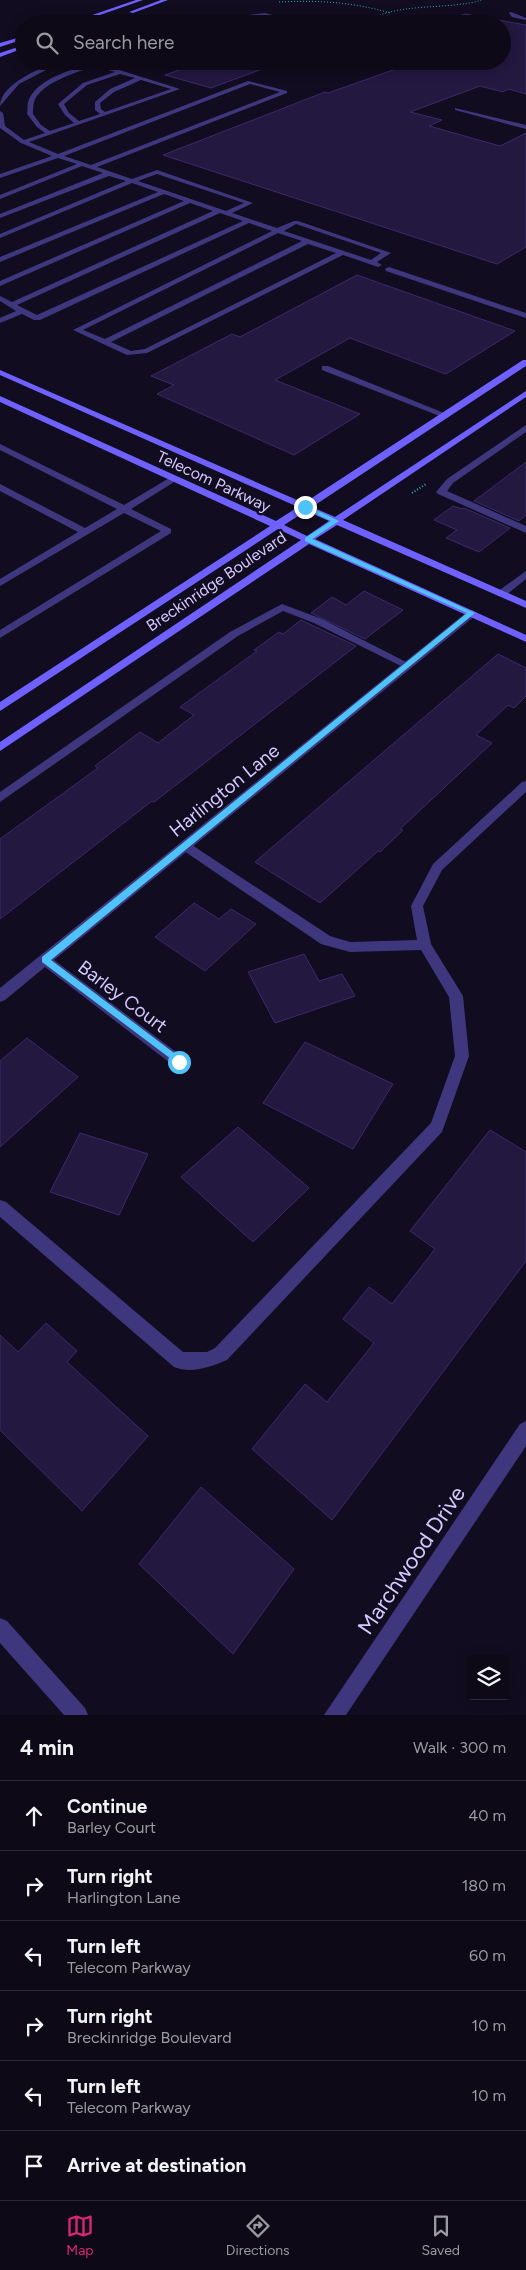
<!DOCTYPE html>
<meta charset="utf-8">
<style>
:root{--surface:#0d0917;--page:#161220;--text:#f1f3f6;--muted:#9a9aa1;--line:#2d2a36;--accent:#db2777}
body{margin:0;font-family:Figtree,sans-serif;background:var(--page);color:var(--text)}
.controls{position:absolute;right:15px;bottom:15px;display:grid;overflow:hidden;border-radius:5px;box-shadow:0 2px 12px #0003}
.controls button{width:45px;height:45px;display:grid;place-items:center;padding:0;border:0;border-bottom:1px solid var(--line);background:var(--surface);color:var(--text);font:25px sans-serif}
.stop{position:absolute;width:15px;height:15px;margin:-11px;border:4px solid #4fc3f7;border-radius:50%;background:#fff}
.stop.end{background:#4fc3f7;border-color:#fff;box-shadow:0 1px 5px #0008}
.list{margin:0;padding:0;list-style:none}
h2{display:flex;justify-content:space-between;align-items:center;height:65px;margin:0;padding:0 20px;font-size:21px}
h2 small{font-size:16px;font-weight:400;color:var(--muted)}
.list li{display:grid;grid-template-columns:32px 1fr auto;gap:15px;align-items:center;box-sizing:border-box;height:70px;padding:0 20px;border-top:1px solid var(--line)}
.list b{display:block;font-size:19px;white-space:nowrap}
.list p{margin:0;font-size:16px;white-space:nowrap;color:var(--muted)}
.list em{font-size:16px;font-style:normal;color:var(--muted)}
.icon{flex:none;width:28px;height:28px;fill:none;stroke:currentColor;stroke-width:2;stroke-linecap:round;stroke-linejoin:round}
.map{position:relative;flex:none;width:526px;height:1715px;overflow:hidden}
.search{position:absolute;background:var(--surface);box-shadow:0 2px 12px #0003;left:15px;right:15px;top:15px;height:55px;display:flex;align-items:center;gap:12px;box-sizing:border-box;padding:0 18px;border-radius:28px;color:var(--muted);font-size:19px}
.sheet{height:485px;background:var(--surface)}
nav{display:flex;justify-content:space-around;align-items:center;box-sizing:border-box;height:70px;border-top:1px solid var(--line);background:var(--surface);font-size:14px;color:var(--muted)}
nav a{display:grid;justify-items:center;gap:2px}
nav .on{color:var(--accent)}
.map>svg:first-child{display:block}
.building{fill:#231840;stroke:#3b2a6c}
.lines{fill:none;stroke-linecap:round;stroke-linejoin:round}
.path-far1{stroke:#2db0b0;stroke-width:1;stroke-dasharray:1 2;stroke-linecap:butt}
.path{stroke:#2db0b0;stroke-width:2;stroke-dasharray:1 2;stroke-linecap:butt}
.lane{fill:#3e377e;fill-rule:evenodd}
.street{fill:#3e377e;fill-rule:evenodd}
.secondary{fill:#6f61ff;fill-rule:evenodd}
.route{fill:#4fc3f7}
.labels{text-anchor:middle;stroke-width:5;stroke-linejoin:round;paint-order:stroke}
.far-street-label{font-size:16px;fill:#d4caff;stroke:#110c1f}
.street-label{font-size:19px;fill:#d4caff;stroke:#110c1f}
.near-street-label{font-size:22px;fill:#d4caff;stroke:#110c1f}
</style>
<div class="map">
<svg width="526" height="1715" viewBox="0 0 526 1715">
<rect width="100%" height="100%" fill="#110c1f"/>
<g class="building">
<polygon points="465,14 526,25 526,94 508,89 503,92 480,86 410,112 442,120 429,126 500,146 526,133 526,247 497,264 163,155 325,92 328,93 407,65 391,61 502,61 502,24 438,24"/>
<polygon points="204,61 275,61 276,64 211,88 165,75"/>
<polygon points="357,275 515,331 446,374 350,338 275,380 360,414 294,455 157,394 174,385 151,376 232,334 240,337"/>
<polygon points="526,462 526,515 519,521 474,501"/>
<polygon points="453,506 462,509 464,508 510,528 479,552 446,538 457,530 434,520"/>
<polygon points="364,591 403,610 365,639 311,613 332,597 346,605"/>
<polygon points="301,620 356,646 154,802 152,801 0,919 0,839 98,768 95,766 140,732 158,743 194,715 180,707 257,651 254,650 279,632 283,634"/>
<polygon points="498,654 526,668 526,696 514,708 508,705 476,735 492,743 400,829 403,830 380,852 378,851 320,903 255,862"/>
<polygon points="194,903 219,919 231,909 256,924 205,971 155,937"/>
<polygon points="304,954 319,981 342,974 355,996 275,1023 248,972"/>
<polygon points="27,1038 78,1077 0,1147 0,1061"/>
<polygon points="305,1042 393,1084 353,1149 263,1103"/>
<polygon points="238,1127 309,1188 253,1242 181,1177"/>
<polygon points="490,1130 526,1152 526,1261 332,1520 252,1449 305,1384 327,1402 374,1343 343,1319 369,1287 392,1304 435,1249 410,1231"/>
<polygon points="80,1133 148,1154 119,1215 50,1192"/>
<polygon points="46,1323 77,1351 67,1362 148,1436 82,1511 0,1430 0,1335 18,1352"/>
<polygon points="201,1487 294,1569 233,1654 139,1564"/>
</g>
<g class="lines">
<g class="path-far1">
<path d="M279,2C317,0 353,2 390,13"/>
<path d="M364,24C393,1 446,11 482,0"/>
<polyline points="371,61 385,63"/>
</g>
<polyline class="path" points="412,493 426,484"/>
<g class="lane">
<polygon points="511,12 526,18 526,20 512,17 509,13"/>
<path d="M265,13L305,24C291,24 277,15 262,16C249,17 237,24 224,24L248,15Z"/>
<path d="M61,61H70L52,67L19,84L0,106C0,84 43,66 61,61Z"/>
<path d="M82,61L97,63L180,89L29,142L58,154L248,81L287,91V93L97,167L132,179L157,170L253,203L232,213L277,228L294,221H298L391,253L377,262L382,265L378,267L343,255L147,353L127,355L73,330L272,231L249,223L40,320H34L22,314L0,323V318L16,311L0,301V296L12,302L213,211L190,203L0,286V281L184,201L164,194L0,262V257L158,192L132,183L0,238V234L126,181L109,176L0,218V214L103,173L82,166L0,199V195L77,164L58,158L0,178V174L52,156L21,143L0,128V111L3,113L5,126L24,140L45,133L37,127L27,114C28,110 27,106 28,102C36,79 69,71 89,64ZM95,66L115,72L83,83L58,104L65,115L74,123L50,131L41,125L33,114C33,110 33,106 34,102C40,83 77,72 95,66ZM120,74L135,78L110,89L95,102V110L100,114L79,121L69,113L64,104L87,85ZM141,80L171,89L105,112L101,109L100,103L114,92ZM250,84L280,92L91,165L64,156ZM157,174L244,203L226,211L138,181ZM220,213L243,221L37,315L17,305ZM296,224L381,253L371,260L284,231ZM278,233L302,241L105,339L83,330ZM308,244L336,253L145,349L131,351L111,342Z"/>
<polygon points="455,108 526,125 526,129 455,110"/>
<polygon points="389,267 526,313 526,318 386,271 385,269"/>
<polygon points="322,366 328,366 449,415 442,417 322,370"/>
<polygon points="526,425 526,432 453,483 447,491 526,526 526,533 438,494 436,492 447,479"/>
<polygon points="0,444 124,505 171,477 179,479 131,509 171,529 171,533 0,638 0,630 161,531 124,513 0,586 0,579 78,532 0,491 0,484 85,528 117,509 0,450"/>
<polygon points="282,604 322,619 412,665 411,667 403,667 314,623 283,611 238,636 0,802 0,792 230,632"/>
<path d="M526,781V792L442,870L423,906L431,944L463,996L469,1056L442,1132L227,1360C211,1367 191,1374 174,1367L0,1217V1200L6,1202L183,1352H207L215,1348L431,1123L455,1056L449,997L421,950L350,952L321,944L181,849L179,846L181,843H189L330,936L350,942L417,940L411,906L433,864L522,782Z"/>
</g>
<g class="street">
<polygon points="526,571 526,579 505,596 497,596 497,592"/>
<polygon points="472,610 477,613 476,615 54,960 184,1058 186,1062 184,1066 179,1068 174,1066 45,967 5,1000 0,1002 0,988 468,611"/>
<polygon points="526,1421 526,1446 346,1715 324,1715 520,1424"/>
<polygon points="0,1618 7,1621 85,1708 88,1715 64,1715 0,1643"/>
</g>
<g class="secondary">
<polygon points="136,0 143,0 74,24 66,24"/>
<polygon points="161,0 168,0 133,13 129,12"/>
<polygon points="24,36 24,39 0,47 0,43"/>
<polygon points="24,45 24,48 0,57 0,53"/>
<path d="M523,360H526V366L312,507L335,517L526,391V397L343,520L526,601V608L337,525L315,539L526,635V642L309,544L0,751V742L301,540L278,529L0,711V702L270,526L0,402V396L276,521L298,507L0,375V370L304,503ZM306,511L329,521L307,536L284,525Z"/>
</g>
</g>
<polygon class="route" points="303,506 308,506 339,521 312,539 475,613 51,960 182,1059 182,1064 179,1065 42,962 42,957 467,613 305,541 305,538 331,521 303,508"/>
<g class="labels">
<g class="far-street-label">
<text transform="translate(214 481) rotate(25)" y="6">Telecom Parkway</text>
<text transform="translate(216 581) rotate(-34)" y="6">Breckinridge Boulevard</text>
</g>
<g class="street-label">
<text transform="translate(224 790) rotate(-39)" y="7">Harlington Lane</text>
<text transform="translate(123 996) rotate(37)" y="7">Barley Court</text>
</g>
<g class="near-street-label">
<text transform="translate(411 1560) rotate(-56)" y="8">Marchwood Drive</text>
</g>
</g>
</svg>
<div class="controls">
<button><svg class="icon" aria-label="layers" viewBox="0 0 24 24"><path d="M12 4l9 5-9 5-9-5zM3 14l9 5 9-5"/></svg></button>
</div>
<div class="stop" style="left:179px;top:1062px"></div>
<div class="stop end" style="left:305px;top:507px"></div>
<div class="search"><svg class="icon" aria-label="search" viewBox="0 0 24 24"><circle cx="10" cy="10" r="6"/><path d="M15 15l6 6"/></svg>Search here</div>
</div>
<section class="sheet">
<h2>4 min<small>Walk · 300 m</small></h2>
<ul class="list">
<li><svg class="icon" aria-label="ahead" viewBox="0 0 24 24"><path d="M12 20V5M6 11l6-6 6 6"/></svg><div><b>Continue</b><p>Barley Court</p></div><em>40 m</em></li>
<li><svg class="icon" aria-label="right" viewBox="0 0 24 24"><path d="M7 20v-9h11M14 6l5 5-5 5"/></svg><div><b>Turn right</b><p>Harlington Lane</p></div><em>180 m</em></li>
<li><svg class="icon" aria-label="left" viewBox="0 0 24 24"><path d="M17 20v-9H6M10 6l-5 5 5 5"/></svg><div><b>Turn left</b><p>Telecom Parkway</p></div><em>60 m</em></li>
<li><svg class="icon" aria-label="right" viewBox="0 0 24 24"><path d="M7 20v-9h11M14 6l5 5-5 5"/></svg><div><b>Turn right</b><p>Breckinridge Boulevard</p></div><em>10 m</em></li>
<li><svg class="icon" aria-label="left" viewBox="0 0 24 24"><path d="M17 20v-9H6M10 6l-5 5 5 5"/></svg><div><b>Turn left</b><p>Telecom Parkway</p></div><em>10 m</em></li>
<li><svg class="icon" aria-label="arrive" viewBox="0 0 24 24"><path d="M6 21V4h12l-3 4 3 4H6"/></svg><div><b>Arrive at destination</b></div></li>
</ul>
</section>
<nav>
<a class="on"><svg class="icon" aria-label="map" viewBox="0 0 24 24"><path d="M3 6l6-2 6 2 6-2v14l-6 2-6-2-6 2zM9 4v14M15 6v14"/></svg>Map</a>
<a><svg class="icon" aria-label="directions" viewBox="0 0 24 24"><path d="M12 3l9 9-9 9-9-9zM9 14v-3h6M13 9l2 2-2 2"/></svg>Directions</a>
<a><svg class="icon" aria-label="saved" viewBox="0 0 24 24"><path d="M7 4h10v16l-5-4-5 4z"/></svg>Saved</a>
</nav>
